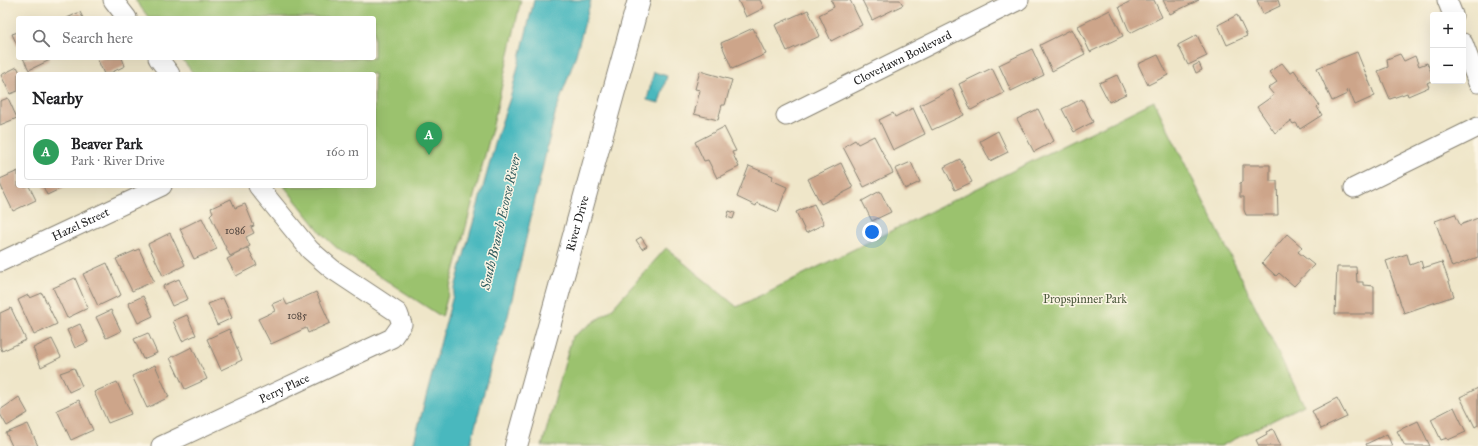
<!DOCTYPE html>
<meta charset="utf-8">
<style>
:root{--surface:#fff;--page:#f2f2f2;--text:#202124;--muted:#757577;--line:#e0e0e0;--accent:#ea580c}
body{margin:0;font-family:"IM FELL Great Primer",serif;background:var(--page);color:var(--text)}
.controls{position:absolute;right:12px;top:12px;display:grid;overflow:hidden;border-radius:4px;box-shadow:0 4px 16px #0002}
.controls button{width:36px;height:36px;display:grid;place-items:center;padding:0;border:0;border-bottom:1px solid var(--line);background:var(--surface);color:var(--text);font:20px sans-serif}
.you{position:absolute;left:872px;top:232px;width:14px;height:14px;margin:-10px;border:3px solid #fff;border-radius:50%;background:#1a73e8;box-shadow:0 0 0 6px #1a73e833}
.badge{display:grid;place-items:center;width:26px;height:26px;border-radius:50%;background:var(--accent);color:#fff;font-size:13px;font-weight:700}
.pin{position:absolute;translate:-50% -33px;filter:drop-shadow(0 1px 2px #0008)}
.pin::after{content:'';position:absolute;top:21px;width:14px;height:12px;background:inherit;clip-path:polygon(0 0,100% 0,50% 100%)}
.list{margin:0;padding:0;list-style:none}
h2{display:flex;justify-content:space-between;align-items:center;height:52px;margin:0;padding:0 16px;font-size:17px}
h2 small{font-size:13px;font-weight:400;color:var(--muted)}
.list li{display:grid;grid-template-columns:26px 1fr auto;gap:12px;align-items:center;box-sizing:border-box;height:56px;margin:0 8px 8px;padding:0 8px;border:1px solid var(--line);border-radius:4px}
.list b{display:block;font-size:15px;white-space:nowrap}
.list p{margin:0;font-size:13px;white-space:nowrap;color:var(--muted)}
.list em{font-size:13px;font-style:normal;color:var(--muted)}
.icon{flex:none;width:22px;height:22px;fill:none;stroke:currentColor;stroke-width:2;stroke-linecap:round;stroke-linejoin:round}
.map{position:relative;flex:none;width:1478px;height:446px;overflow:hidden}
.search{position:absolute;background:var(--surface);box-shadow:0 4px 16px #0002;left:16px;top:16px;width:360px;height:44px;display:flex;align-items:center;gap:10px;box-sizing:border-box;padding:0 14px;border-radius:4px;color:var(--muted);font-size:15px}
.panel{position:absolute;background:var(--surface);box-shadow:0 4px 16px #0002;left:16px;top:72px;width:360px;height:116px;border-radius:4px}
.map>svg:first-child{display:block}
.green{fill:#9bc26e;stroke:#5c6f45}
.water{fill:#49b8be;stroke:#326a6d}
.building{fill:#cda58a}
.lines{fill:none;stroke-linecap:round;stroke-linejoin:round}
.minor-casing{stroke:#868172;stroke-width:21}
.tertiary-casing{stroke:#868172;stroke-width:24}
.minor{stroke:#fff;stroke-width:19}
.tertiary{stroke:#fff;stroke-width:22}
.labels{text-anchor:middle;stroke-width:3;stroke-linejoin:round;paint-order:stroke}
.number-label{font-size:10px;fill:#483e38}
.street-label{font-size:12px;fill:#1c1c1c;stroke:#fcf5e5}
.park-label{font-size:12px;fill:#485639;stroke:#fcf5e5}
.water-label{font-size:13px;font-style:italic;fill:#2e5a5d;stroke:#fcf5e5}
</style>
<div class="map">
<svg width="1478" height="446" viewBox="0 0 1478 446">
<rect width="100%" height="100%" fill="#fcf5e5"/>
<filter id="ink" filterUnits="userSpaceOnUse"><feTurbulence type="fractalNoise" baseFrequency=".025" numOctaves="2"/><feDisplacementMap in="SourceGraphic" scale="8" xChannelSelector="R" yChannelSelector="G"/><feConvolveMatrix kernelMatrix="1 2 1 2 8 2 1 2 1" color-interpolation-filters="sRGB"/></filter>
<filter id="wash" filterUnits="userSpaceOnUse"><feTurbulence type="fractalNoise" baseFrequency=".012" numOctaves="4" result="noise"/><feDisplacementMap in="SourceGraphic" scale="16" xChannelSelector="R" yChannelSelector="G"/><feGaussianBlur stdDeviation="0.9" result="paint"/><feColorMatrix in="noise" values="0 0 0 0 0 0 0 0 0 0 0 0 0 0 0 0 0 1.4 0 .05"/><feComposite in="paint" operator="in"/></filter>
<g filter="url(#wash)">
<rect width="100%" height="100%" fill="#efe6c9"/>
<g class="green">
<polygon points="135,0 521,0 493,125 442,317 338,249 323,235 284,186 374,186 374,74 194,74 181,58 374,58 374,18 149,18"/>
<polygon points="1154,101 1304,405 1221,446 542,446 572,337 611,310 666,248 737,307"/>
</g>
<g class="water">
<polygon points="534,0 591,0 575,58 555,114 508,316 492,362 470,446 413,446 459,273 499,130 511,95"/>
<polygon points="654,72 667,76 659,103 647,100"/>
</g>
<g id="blocks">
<g class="building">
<polygon points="738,0 760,0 764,8 746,17"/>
<polygon points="831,0 850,0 862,25 831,41 819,15 834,7"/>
<polygon points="862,0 900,0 903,5 872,20"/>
<polygon points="1133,0 1154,0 1162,17 1130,33 1119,7"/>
<polygon points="1163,0 1199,0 1170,14"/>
<polygon points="1257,0 1278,0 1280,6 1263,14"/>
<polygon points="808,10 820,36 787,51 775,25"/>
<polygon points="1110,10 1123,36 1090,52 1078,26"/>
<polygon points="80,12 83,18 67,18"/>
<polygon points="1237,15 1247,36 1227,45 1218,25"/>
<polygon points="753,28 766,54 732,69 721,43"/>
<polygon points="1072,29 1085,54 1052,71 1040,45"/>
<polygon points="18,32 18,47 12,34"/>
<polygon points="1197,35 1207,56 1188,65 1178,45"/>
<polygon points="1032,49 1044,75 1011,91 999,65"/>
<polygon points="1357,52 1375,96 1355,105 1349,90 1346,91 1347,94 1332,101 1317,68"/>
<polygon points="1400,54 1404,61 1415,56 1419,66 1427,63 1433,76 1433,80 1427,83 1429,87 1408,96 1407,93 1390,99 1378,71 1388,67 1387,59"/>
<polygon points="1158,55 1168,75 1148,85 1138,64"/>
<polygon points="23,58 49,58 50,60 29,70"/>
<polygon points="97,58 122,58 125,66 108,74 104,74"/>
<polygon points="1199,63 1202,70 1196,73 1193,66"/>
<polygon points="1282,63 1290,73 1294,70 1319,105 1317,107 1322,115 1300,129 1296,123 1293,124 1291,121 1275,133 1257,107 1274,95 1268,88 1277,82 1269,72"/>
<polygon points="17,67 21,74 18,74 18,91 10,94 1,75"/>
<polygon points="992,68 1004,93 971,110 959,84"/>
<polygon points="700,71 732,80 725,105 722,105 718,120 694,114 700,90 695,89"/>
<polygon points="1117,75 1126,94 1109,102 1099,83"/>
<polygon points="952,89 964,115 932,130 920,105"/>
<polygon points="8,98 17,118 0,125 0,101"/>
<polygon points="1082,99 1093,122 1074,132 1062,109"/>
<polygon points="913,108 925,134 893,150 879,120 893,113 895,117"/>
<polygon points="1038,109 1054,141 1034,152 1017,119"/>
<polygon points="724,127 736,151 732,152 739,167 717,178 708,160 704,161 695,142"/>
<polygon points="998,131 1008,152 990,161 980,141"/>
<polygon points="874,136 893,173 864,187 843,147 855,140 858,144"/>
<polygon points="960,159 972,182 955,190 944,167"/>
<polygon points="911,162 920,182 905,189 895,169"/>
<polygon points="841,163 853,188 821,204 808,179"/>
<polygon points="1243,165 1270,165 1270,181 1277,181 1278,215 1246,215 1244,210 1244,197 1240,197 1240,183 1243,182"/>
<polygon points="749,166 773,176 771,180 787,187 778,212 757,203 756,206 737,197"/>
<polygon points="18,171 18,186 29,186 36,200 13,211 0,184 0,179"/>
<polygon points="43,186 66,186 47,195"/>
<polygon points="880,191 891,212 872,221 862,201"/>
<polygon points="231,199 235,208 245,204 254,226 251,227 254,233 246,237 250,246 230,256 210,215 213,212 211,208"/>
<polygon points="814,204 824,224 806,233 796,212"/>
<polygon points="729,211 735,213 733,219 727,217"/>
<polygon points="1455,214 1460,225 1478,218 1478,257 1452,267 1435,221"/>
<polygon points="202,218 217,249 194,259 180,229"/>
<polygon points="170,233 185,265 163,276 148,244"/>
<polygon points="1287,234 1302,247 1298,252 1314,265 1294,286 1279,273 1276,276 1262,263"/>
<polygon points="641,237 647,246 642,249 636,240"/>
<polygon points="248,248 257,265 236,276 227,259"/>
<polygon points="139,249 154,281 132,291 116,259"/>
<polygon points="1407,254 1410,265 1421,261 1423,268 1442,262 1454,296 1404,313 1386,261"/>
<polygon points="107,263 121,295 98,306 83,274"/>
<polygon points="1337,267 1356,267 1357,282 1363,282 1363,285 1374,286 1374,314 1335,314"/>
<polygon points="75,278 88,308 67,318 53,288"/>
<polygon points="179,279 188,299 172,306 163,286"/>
<polygon points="316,292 330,323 308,333 306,328 271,344 258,319 275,311 272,304 284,299 287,305"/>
<polygon points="42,293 57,324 34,335 18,300 28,295 30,298"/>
<polygon points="143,296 153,316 138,323 128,303"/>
<polygon points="223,298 232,318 217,325 208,304"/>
<polygon points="11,308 26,340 2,351 0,346 0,313"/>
<polygon points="111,310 121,331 106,338 96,317"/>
<polygon points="187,315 196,335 182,341 173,321"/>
<polygon points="80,324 88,342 75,348 67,330"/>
<polygon points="229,329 242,360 221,370 207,339"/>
<polygon points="148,333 157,353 143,359 134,339"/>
<polygon points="52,339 61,357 41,367 33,348"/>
<polygon points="192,347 207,379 185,389 170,358"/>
<polygon points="155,365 169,397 147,408 132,376"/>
<polygon points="74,368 82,386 69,392 60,373"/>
<polygon points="117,382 131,414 108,423 94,392"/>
<polygon points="1478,388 1478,425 1475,427 1460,397"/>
<polygon points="19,397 28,413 7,426 0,414 0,410"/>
<polygon points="1337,398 1347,417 1321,429 1312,411"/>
<polygon points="79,400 93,430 71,440 57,410"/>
<polygon points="1454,407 1466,432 1448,440 1447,438 1441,440 1431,419"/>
<polygon points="1418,421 1430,446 1405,446 1397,431"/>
<polygon points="28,424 38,446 12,446 6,433"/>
<polygon points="1273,429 1281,446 1259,446 1256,440 1267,434 1266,432"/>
<polygon points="1387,434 1392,446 1367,446 1366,444"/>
</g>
</g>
</g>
<g filter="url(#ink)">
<use href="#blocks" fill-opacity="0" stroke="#868172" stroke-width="1"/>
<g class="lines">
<g class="minor-casing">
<g id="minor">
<polyline points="113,0 127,18"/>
<polyline points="1447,0 1453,15"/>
<polyline points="1463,43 1478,83"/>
<polyline points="158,58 170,74"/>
<path id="s1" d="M786,116L1019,0"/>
<polyline points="1354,188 1478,127"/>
<path id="s2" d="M0,262L162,186"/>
<path id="s3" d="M161,446L392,338L402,324L398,313L332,269L310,250L258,186"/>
</g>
</g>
<g class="tertiary-casing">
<g id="tertiary">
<path id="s4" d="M516,446L639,0"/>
</g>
</g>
<use href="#minor" class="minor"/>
<use href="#tertiary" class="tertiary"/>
</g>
</g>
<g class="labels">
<g class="number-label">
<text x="235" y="234">1086</text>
<text x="297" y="319">1085</text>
</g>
<g class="street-label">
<text dy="4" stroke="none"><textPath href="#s1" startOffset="130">Cloverlawn Boulevard</textPath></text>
<text dy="4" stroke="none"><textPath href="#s4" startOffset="231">River Drive</textPath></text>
<text dy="4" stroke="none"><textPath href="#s2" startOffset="89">Hazel Street</textPath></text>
<text dy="4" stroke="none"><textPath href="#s3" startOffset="136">Perry Place</textPath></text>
</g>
<g class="park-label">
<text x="1085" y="303">Propspinner Park</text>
</g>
<g class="water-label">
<text transform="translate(500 222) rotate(-77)" y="5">South Branch Ecorse River</text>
</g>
</g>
</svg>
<div class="controls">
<button>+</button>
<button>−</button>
</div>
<div class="you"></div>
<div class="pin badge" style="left:429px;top:155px;background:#2e9e5b">A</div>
<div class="search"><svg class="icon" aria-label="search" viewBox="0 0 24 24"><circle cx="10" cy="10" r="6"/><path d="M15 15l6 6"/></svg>Search here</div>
<section class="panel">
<h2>Nearby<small></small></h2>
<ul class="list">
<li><span class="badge" style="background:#2e9e5b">A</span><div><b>Beaver Park</b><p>Park · River Drive</p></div><em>160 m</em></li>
</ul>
</section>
</div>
